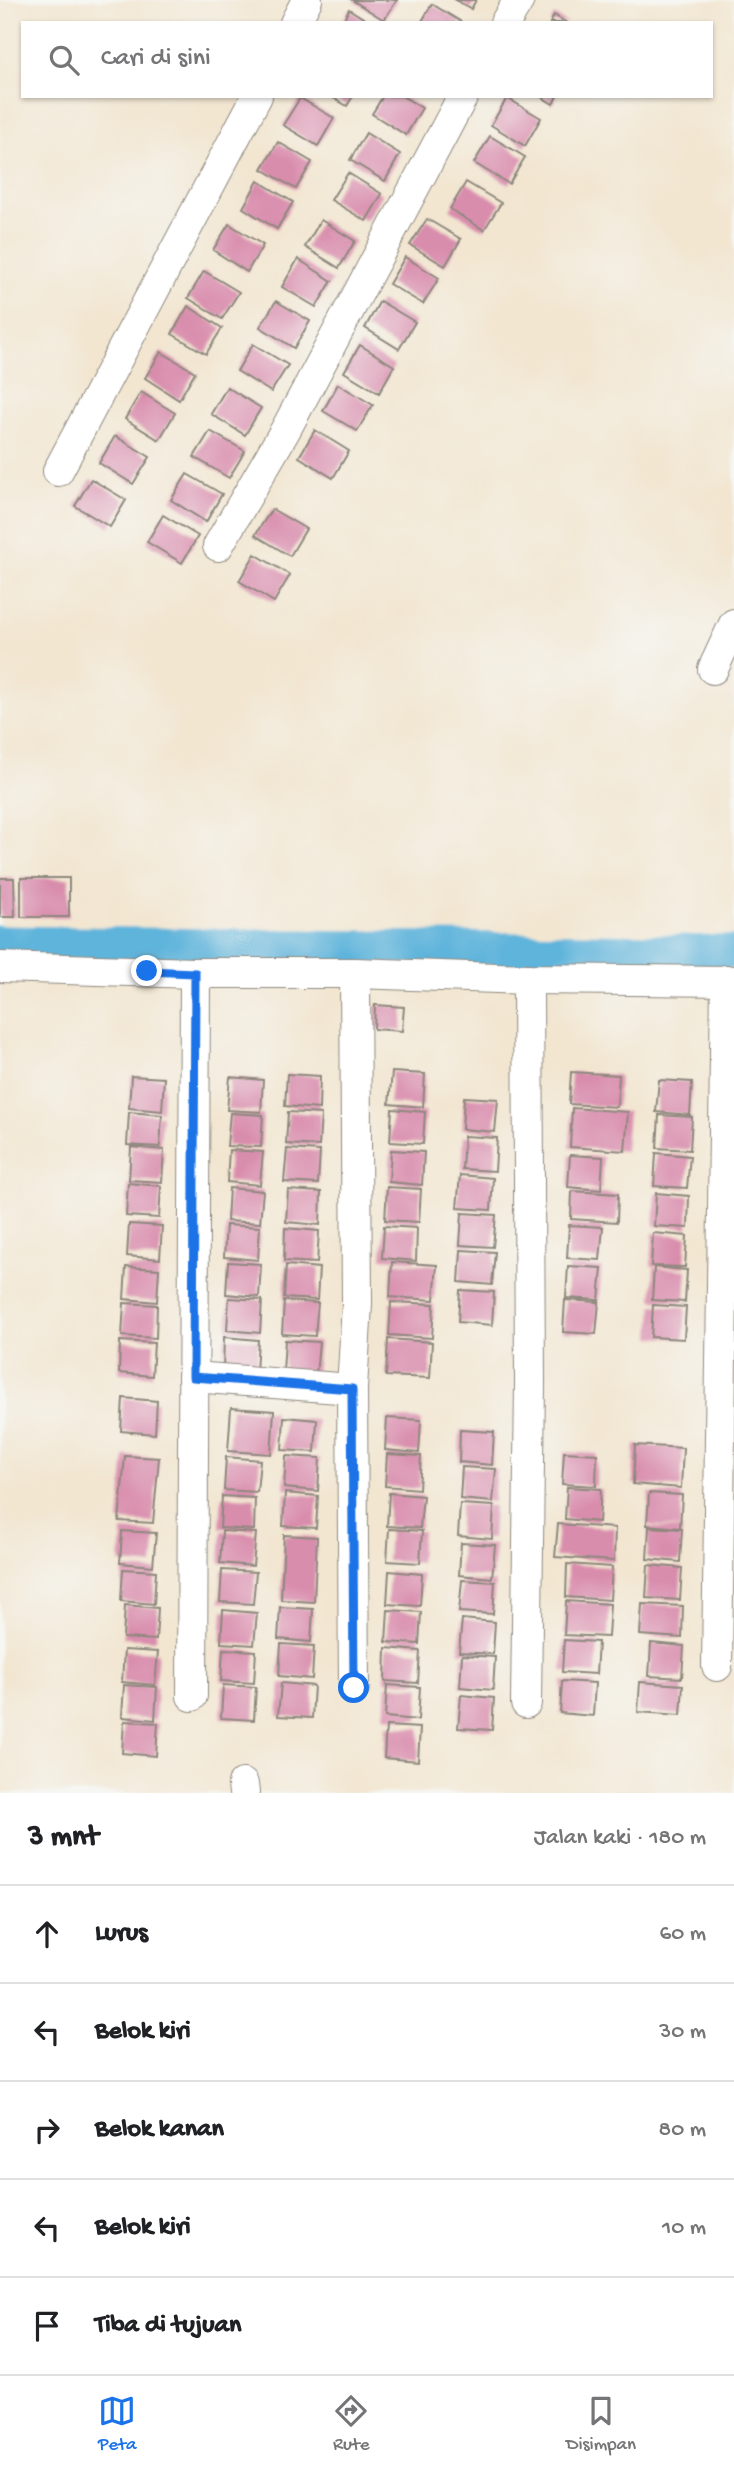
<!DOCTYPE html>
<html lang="id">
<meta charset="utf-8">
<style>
:root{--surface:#fff;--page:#f2f2f2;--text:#202124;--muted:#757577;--line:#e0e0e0;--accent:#1a73e8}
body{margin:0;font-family:"Gochi Hand",sans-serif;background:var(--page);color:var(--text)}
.stop{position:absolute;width:21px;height:21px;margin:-16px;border:5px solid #1a73e8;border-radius:50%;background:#fff}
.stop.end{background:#1a73e8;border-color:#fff;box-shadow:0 2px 7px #0008}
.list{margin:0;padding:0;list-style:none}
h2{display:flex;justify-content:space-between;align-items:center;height:91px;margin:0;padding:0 28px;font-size:30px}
h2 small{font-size:23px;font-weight:400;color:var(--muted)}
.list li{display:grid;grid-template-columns:46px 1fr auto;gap:21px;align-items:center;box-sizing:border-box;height:98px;padding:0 28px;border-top:2px solid var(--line)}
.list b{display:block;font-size:26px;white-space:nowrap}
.list em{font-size:23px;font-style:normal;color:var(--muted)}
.icon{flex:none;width:38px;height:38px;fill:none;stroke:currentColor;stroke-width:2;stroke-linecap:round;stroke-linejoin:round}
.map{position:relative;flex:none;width:734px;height:1793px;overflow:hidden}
.search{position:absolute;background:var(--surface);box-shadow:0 2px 5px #0004;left:21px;right:21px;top:21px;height:77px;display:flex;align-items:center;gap:18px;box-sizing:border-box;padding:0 24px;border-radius:0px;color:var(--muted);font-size:26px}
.sheet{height:581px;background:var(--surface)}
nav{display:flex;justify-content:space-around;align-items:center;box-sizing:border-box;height:98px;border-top:2px solid var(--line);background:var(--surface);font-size:19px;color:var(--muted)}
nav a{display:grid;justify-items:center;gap:4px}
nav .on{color:var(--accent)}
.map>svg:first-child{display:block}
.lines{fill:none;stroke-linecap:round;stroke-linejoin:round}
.canal{stroke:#5fb4db;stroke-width:33}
.building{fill:#d98dad}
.minor-casing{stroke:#8e887e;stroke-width:32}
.minor{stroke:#fff;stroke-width:30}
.route{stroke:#1a73e8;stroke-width:9}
</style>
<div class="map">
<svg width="734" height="1793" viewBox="0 0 734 1793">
<rect width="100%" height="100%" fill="#f6f6f2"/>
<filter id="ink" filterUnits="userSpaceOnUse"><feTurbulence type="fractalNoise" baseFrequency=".0143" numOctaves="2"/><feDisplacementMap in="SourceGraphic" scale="14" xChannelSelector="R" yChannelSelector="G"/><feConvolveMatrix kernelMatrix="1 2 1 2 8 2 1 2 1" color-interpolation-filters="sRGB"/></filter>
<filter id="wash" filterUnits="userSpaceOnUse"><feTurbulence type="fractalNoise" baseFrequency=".00686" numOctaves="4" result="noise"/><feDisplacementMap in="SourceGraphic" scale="28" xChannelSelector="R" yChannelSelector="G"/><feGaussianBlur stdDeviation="1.57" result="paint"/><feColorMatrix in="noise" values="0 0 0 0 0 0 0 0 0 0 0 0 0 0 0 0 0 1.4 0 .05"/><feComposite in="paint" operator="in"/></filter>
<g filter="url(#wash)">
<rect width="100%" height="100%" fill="#f2e6d1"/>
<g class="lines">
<polyline class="canal" points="0,942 734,952"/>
</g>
<g id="blocks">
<g class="building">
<polygon points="352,0 397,0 384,20"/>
<polygon points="456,0 476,0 471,9"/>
<polygon points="432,4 463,23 421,23"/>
<polygon points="349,9 371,23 342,23"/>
<polygon points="554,15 567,23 550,23"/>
<polygon points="330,96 353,96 347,106"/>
<polygon points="383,96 402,96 422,108 406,135 372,114"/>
<polygon points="540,96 557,96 553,104"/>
<polygon points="300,98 334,118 318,146 283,125"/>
<polygon points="507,98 541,118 525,146 491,125"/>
<polygon points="366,133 400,154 385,181 350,160"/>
<polygon points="490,136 525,157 509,184 474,163"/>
<polygon points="278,142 312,162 296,189 262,169"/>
<polygon points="348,173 382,194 366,221 331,200"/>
<polygon points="258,181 293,202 277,229 243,208"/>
<polygon points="466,182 501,203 484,230 450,209"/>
<polygon points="427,219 461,239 445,266 410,245"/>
<polygon points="321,220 355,241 339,268 305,247"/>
<polygon points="229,224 263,245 247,272 213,250"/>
<polygon points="405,257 439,278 423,304 389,284"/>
<polygon points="298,259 332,281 316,307 282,287"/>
<polygon points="204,271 239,292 222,319 188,298"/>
<polygon points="276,301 310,321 294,348 260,327"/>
<polygon points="380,301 415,322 399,349 365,328"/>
<polygon points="188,306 222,328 206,354 172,334"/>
<polygon points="253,344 288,365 271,392 237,371"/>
<polygon points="360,345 394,366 379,393 344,372"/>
<polygon points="161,352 195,372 179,400 145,378"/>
<polygon points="338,384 373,405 357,431 323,411"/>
<polygon points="227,387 261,408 245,435 211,414"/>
<polygon points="141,392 175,413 159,440 125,419"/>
<polygon points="315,430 349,451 333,478 299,457"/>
<polygon points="210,431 245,451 229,478 194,457"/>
<polygon points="115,436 150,457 133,484 99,463"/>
<polygon points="187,474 222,494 206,522 171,500"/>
<polygon points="91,479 126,500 110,527 75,506"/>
<polygon points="272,509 306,529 290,556 255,535"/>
<polygon points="163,515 198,536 182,563 147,542"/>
<polygon points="255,554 290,575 274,602 239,581"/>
<polygon points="0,878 14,878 15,917 0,917"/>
<rect x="21" y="878" width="48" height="39"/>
<polygon points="375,1005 404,1007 402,1031 374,1029"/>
<polygon points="392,1072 425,1074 423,1107 389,1104"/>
<polygon points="571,1072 619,1075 617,1107 569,1104"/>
<polygon points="287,1074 320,1076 319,1109 285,1106"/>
<polygon points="131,1076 164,1078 162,1111 129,1108"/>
<polygon points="230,1077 263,1080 261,1112 227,1110"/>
<polygon points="659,1080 692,1082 690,1115 656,1112"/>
<polygon points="464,1097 498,1099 495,1132 462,1129"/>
<polygon points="572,1108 628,1112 625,1151 570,1147"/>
<polygon points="392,1109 425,1112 423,1144 390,1142"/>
<polygon points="129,1112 162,1115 160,1147 127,1145"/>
<polygon points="288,1112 321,1114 319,1146 286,1144"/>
<polygon points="230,1113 263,1115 261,1147 227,1146"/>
<polygon points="659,1115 692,1117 690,1150 657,1148"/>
<polygon points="464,1136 497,1138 495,1171 462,1169"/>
<polygon points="131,1147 164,1150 162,1182 129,1180"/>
<polygon points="287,1149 320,1151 318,1184 284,1182"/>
<polygon points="229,1150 263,1152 260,1185 227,1182"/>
<polygon points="391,1150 424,1152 422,1185 389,1182"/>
<polygon points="656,1153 690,1156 687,1188 654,1186"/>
<polygon points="570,1155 603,1157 601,1190 568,1187"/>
<polygon points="460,1175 493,1178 491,1210 457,1208"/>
<polygon points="128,1183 161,1186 159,1218 126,1216"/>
<polygon points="387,1187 421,1189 419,1222 385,1220"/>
<polygon points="229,1188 263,1191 260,1223 227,1221"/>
<polygon points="288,1190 321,1192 320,1225 286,1222"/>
<polygon points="572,1191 618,1194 617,1222 571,1219"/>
<polygon points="656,1193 689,1196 688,1228 654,1226"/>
<polygon points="462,1213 496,1215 493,1247 460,1245"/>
<polygon points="129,1224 162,1226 160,1259 127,1256"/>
<polygon points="226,1225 260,1227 258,1260 224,1257"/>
<polygon points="569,1225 603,1227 600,1260 567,1258"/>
<polygon points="384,1226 417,1228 416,1261 382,1258"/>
<polygon points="285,1228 319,1231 317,1263 284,1261"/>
<polygon points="653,1233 687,1236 685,1267 651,1266"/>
<polygon points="461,1250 495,1252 492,1285 459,1282"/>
<polygon points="228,1262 261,1264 259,1297 226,1294"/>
<polygon points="392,1262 437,1265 434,1300 390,1297"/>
<polygon points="286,1265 319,1268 317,1300 284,1298"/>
<polygon points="568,1266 602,1268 599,1300 566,1298"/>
<polygon points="126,1267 159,1269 157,1302 124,1299"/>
<polygon points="654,1267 687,1270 685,1302 652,1300"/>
<polygon points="460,1290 494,1292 492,1325 458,1322"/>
<polygon points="229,1298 262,1300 260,1333 227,1330"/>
<polygon points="565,1300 599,1302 596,1334 563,1332"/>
<polygon points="284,1301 318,1303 315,1336 282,1334"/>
<polygon points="391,1302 434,1304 432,1338 389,1335"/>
<polygon points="124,1303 157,1305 156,1338 122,1336"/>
<polygon points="653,1305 686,1307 684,1339 651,1337"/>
<polygon points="224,1337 258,1340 256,1372 223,1370"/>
<polygon points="388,1339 432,1342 430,1378 386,1376"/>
<polygon points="285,1340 319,1342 316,1375 283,1372"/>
<polygon points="120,1341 154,1343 152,1376 119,1373"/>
<polygon points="123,1398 157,1401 155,1434 121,1431"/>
<polygon points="231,1408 274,1411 271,1454 228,1451"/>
<polygon points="284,1417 317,1420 315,1452 282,1450"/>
<polygon points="387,1418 421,1420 419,1453 385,1450"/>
<polygon points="460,1430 494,1432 492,1465 459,1462"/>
<polygon points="635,1445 683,1448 681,1488 633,1484"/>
<polygon points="564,1452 597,1454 596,1486 562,1484"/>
<polygon points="387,1454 421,1456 419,1489 385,1486"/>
<polygon points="125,1456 159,1458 153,1523 119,1521"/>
<polygon points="286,1456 320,1458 318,1491 284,1488"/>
<polygon points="226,1457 260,1460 257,1492 224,1490"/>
<polygon points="462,1467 496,1469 493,1502 460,1499"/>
<polygon points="567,1487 601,1489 599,1522 565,1519"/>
<polygon points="285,1493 318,1496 316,1528 283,1526"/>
<polygon points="389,1493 423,1496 420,1528 387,1526"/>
<polygon points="649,1493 682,1495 680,1528 647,1525"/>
<polygon points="222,1496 255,1498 254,1530 220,1528"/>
<polygon points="460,1504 494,1506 492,1539 458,1536"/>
<polygon points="558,1524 615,1528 614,1561 555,1557"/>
<polygon points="649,1527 682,1529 680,1562 647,1559"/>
<polygon points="389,1529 422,1531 420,1563 387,1561"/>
<polygon points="122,1531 156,1533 153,1566 120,1563"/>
<polygon points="222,1531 256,1533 253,1566 220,1563"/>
<polygon points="284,1535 317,1537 314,1602 281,1600"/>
<polygon points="461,1543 495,1545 492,1578 459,1575"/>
<polygon points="567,1564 612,1567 610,1600 566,1597"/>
<polygon points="648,1565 682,1568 680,1600 646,1598"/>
<polygon points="123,1569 156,1571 154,1604 121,1601"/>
<polygon points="222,1570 256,1572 253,1604 220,1602"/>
<polygon points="389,1571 422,1574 420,1606 387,1604"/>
<polygon points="462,1580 495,1582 493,1614 459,1612"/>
<polygon points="566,1601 610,1604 608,1637 564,1635"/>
<polygon points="642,1604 683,1606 682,1638 640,1635"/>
<polygon points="125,1605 158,1608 156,1640 123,1638"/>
<polygon points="280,1607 313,1609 311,1642 278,1639"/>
<polygon points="223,1610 257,1613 254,1645 221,1643"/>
<polygon points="388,1610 421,1612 419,1644 386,1642"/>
<polygon points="462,1619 495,1622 493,1654 459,1652"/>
<polygon points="564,1640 598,1642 596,1674 562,1672"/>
<polygon points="651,1643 684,1646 682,1678 649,1676"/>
<polygon points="281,1644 314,1646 312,1679 279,1676"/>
<polygon points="386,1648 420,1651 418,1683 385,1681"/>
<polygon points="223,1649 256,1651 254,1683 221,1681"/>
<polygon points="124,1650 158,1652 155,1685 122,1682"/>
<polygon points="462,1655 495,1657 493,1690 460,1687"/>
<polygon points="562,1681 595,1683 593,1716 560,1713"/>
<polygon points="640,1682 683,1685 681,1715 638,1712"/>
<polygon points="281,1683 314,1686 312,1718 278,1716"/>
<polygon points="124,1685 157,1687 155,1720 122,1717"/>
<polygon points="223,1685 256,1687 254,1720 221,1718"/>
<polygon points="387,1685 420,1687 418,1720 385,1717"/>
<polygon points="461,1695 494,1698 492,1730 458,1728"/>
<polygon points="124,1721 158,1723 156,1756 122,1753"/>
<polygon points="386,1726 420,1728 418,1761 384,1758"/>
</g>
</g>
</g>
<g filter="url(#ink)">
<use href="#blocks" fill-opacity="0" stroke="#8e887e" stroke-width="2"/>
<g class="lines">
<g class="minor-casing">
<g id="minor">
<polyline points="295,23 307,0"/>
<polyline points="505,23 519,0"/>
<polyline points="58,471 257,96"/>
<polyline points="218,546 286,429 463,96"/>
<polyline points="713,669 734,624"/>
<polyline points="0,967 195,973 355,973 528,979 734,981"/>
<polyline points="193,1377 352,1389"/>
<polyline points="717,1666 726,980"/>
<polyline points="354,1688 352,1389 357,1304 355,973"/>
<polyline points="192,1696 195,973"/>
<polyline points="526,1703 530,1383 528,979"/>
<polyline points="243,1784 244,1793"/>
</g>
</g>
<use href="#minor" class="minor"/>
</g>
</g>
<g class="lines" filter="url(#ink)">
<polyline class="route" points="147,971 195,973 193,1377 352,1389 354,1688"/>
</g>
</svg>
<div class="stop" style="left:354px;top:1688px"></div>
<div class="stop end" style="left:147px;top:971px"></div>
<div class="search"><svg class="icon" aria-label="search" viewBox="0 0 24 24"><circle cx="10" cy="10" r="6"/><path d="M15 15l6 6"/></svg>Cari di sini</div>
</div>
<section class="sheet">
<h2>3 mnt<small>Jalan kaki · 180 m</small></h2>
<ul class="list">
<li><svg class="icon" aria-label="ahead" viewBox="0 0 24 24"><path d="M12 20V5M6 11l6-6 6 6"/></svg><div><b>Lurus</b></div><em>60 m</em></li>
<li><svg class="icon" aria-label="left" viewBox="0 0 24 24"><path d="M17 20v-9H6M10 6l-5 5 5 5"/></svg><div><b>Belok kiri</b></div><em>30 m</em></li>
<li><svg class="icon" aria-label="right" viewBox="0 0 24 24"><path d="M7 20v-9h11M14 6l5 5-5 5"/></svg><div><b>Belok kanan</b></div><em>80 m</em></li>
<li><svg class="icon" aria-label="left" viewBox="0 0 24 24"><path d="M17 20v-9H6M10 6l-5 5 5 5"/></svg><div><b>Belok kiri</b></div><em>10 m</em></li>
<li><svg class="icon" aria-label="arrive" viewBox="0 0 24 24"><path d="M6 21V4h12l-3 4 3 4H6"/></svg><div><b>Tiba di tujuan</b></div></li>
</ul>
</section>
<nav>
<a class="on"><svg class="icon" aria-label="map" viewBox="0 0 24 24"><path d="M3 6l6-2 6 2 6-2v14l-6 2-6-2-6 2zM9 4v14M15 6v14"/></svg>Peta</a>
<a><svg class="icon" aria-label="directions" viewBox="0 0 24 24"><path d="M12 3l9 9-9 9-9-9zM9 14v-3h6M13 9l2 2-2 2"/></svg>Rute</a>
<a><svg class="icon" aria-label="saved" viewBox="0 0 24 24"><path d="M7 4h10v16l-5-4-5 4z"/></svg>Disimpan</a>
</nav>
